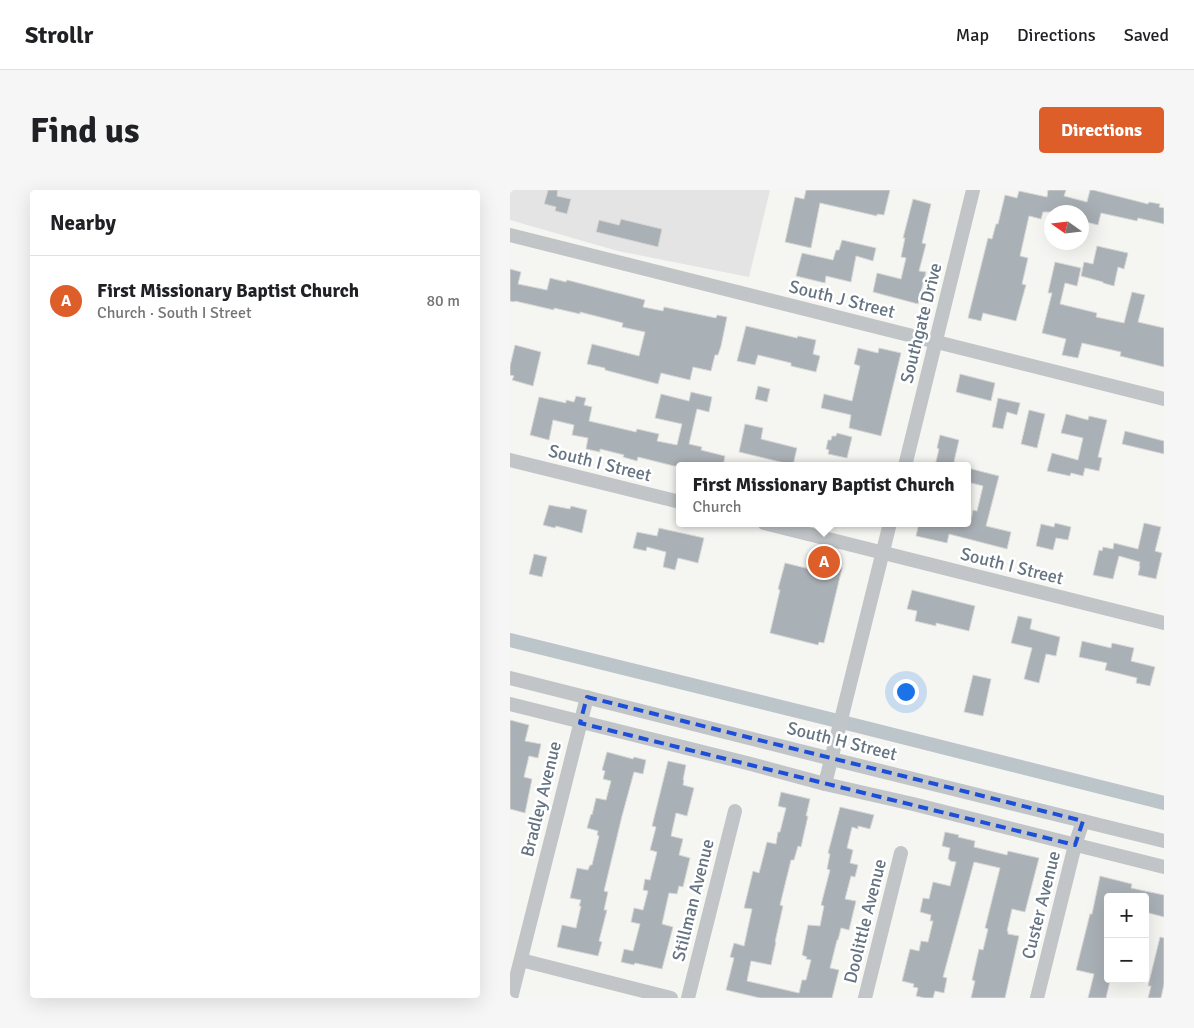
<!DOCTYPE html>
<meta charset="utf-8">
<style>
:root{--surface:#fff;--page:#f6f6f6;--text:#202124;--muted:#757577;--line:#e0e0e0;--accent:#de5e2a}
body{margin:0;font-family:Signika,sans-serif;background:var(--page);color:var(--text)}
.controls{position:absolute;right:15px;bottom:15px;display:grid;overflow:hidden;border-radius:5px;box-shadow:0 5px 20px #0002}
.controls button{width:45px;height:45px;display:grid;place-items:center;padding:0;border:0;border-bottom:1px solid var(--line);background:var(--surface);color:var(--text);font:25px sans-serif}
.compass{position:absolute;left:534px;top:15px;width:45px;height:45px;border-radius:50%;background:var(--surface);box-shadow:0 5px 20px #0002;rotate:284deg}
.you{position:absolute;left:395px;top:501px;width:18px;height:18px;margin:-12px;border:4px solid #fff;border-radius:50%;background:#1a73e8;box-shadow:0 0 0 8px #1a73e833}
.badge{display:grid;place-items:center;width:32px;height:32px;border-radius:50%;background:var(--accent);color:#fff;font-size:16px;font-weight:700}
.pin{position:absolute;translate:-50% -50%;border:2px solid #fff;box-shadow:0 1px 5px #0006}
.popup{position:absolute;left:166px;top:272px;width:295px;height:65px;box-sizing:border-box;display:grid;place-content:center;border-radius:5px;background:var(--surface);filter:drop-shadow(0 1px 4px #0005);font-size:16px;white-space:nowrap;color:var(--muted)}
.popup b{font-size:19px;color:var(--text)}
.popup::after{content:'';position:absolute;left:50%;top:100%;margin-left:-10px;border:10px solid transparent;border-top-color:var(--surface)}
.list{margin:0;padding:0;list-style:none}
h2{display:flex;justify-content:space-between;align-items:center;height:65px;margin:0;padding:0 20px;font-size:21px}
h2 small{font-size:16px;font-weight:400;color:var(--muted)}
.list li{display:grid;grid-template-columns:32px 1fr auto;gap:15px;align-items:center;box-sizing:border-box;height:90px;padding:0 20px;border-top:1px solid var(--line)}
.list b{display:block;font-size:19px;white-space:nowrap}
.list p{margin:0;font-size:16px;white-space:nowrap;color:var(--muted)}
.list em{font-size:16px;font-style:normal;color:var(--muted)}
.map{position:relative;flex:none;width:654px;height:808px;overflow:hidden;border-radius:5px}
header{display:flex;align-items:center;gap:30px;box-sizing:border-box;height:70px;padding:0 25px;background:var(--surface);border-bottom:1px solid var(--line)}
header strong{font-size:24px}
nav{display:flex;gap:28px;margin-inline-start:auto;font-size:18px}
.intro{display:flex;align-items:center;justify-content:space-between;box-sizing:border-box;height:120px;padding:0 30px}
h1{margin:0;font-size:35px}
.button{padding:12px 22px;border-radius:5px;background:var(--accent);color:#fff;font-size:18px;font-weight:700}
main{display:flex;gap:30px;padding:0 30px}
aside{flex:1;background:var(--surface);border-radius:5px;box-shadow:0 5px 20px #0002}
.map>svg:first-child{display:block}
.built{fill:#e3e4e3}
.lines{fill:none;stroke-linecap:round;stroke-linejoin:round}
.canal{stroke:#bcc5ca;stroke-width:14}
.building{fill:#aab1b6;stroke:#d7d7d5}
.minor{stroke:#c1c5c8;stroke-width:14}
.marked{fill:none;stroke:#1d4ed8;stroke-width:4;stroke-dasharray:10 6;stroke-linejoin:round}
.labels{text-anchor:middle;stroke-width:5;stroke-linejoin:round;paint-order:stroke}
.street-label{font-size:18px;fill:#657482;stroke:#fff}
</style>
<header>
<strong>Strollr</strong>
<nav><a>Map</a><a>Directions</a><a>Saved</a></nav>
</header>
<div class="intro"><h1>Find us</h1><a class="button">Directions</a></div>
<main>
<aside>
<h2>Nearby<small></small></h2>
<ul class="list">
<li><span class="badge">A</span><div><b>First Missionary Baptist Church</b><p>Church · South I Street</p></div><em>80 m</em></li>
</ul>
</aside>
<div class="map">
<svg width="654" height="808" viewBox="0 0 654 808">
<rect width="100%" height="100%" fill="#f5f5f2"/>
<polygon class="built" points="0,0 260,0 239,87 108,61 0,30"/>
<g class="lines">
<polyline class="canal" points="0,450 348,536 654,613"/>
</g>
<g class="building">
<polygon points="38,0 48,0 47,6 61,9 57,24 45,21 46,17 34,14"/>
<polygon points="296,0 380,0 374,25 367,24 367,26 310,13 301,58 275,52 285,7 294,9"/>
<polygon points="538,0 556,0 554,6 577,12 580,0 583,0 638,14 639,12 650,14 649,17 654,18 654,34 628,28 627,31 591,23 588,35 572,31 572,22 533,22 531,29 519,26 510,66 518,68 512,94 516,95 506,131 473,123 471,131 458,128 478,48 482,49 486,34 488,34 495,5 507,8 509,1 537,7"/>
<polygon points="403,9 421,14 412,53 416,54 409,81 416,82 408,114 363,102 367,83 391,89 396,68 391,67 395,48 393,48"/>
<polygon points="111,29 152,39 148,57 86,42 89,30 109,35"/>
<polygon points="332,50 366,58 363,71 346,66 341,92 316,86 315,93 286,86 292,63 323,70 326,60 329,60"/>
<polygon points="587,56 618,63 614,79 608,77 604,96 593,93 593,92 571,86 574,72 583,74"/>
<polygon points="545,72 571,78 567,96 555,93 550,114 587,123 586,127 614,133 622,102 635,105 628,132 654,138 654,177 610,166 611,162 572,153 568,168 552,165 556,149 532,143 542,103 538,103"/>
<polygon points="0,79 11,82 8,94 37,100 40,88 56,92 57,90 135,110 133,117 153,121 154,117 206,128 207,125 217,127 211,156 208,165 205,165 201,181 183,177 180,190 151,183 148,194 95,180 95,178 77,174 82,154 129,166 135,142 112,137 113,133 70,122 70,124 44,118 44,120 5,111 4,112 0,111"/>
<polygon points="236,136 287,148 288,146 306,150 303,164 310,166 306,182 281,176 281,173 248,165 245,175 227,171"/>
<polygon points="5,155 31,162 23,196 2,190 4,186 0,185 0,176"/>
<polygon points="348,158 368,163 369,158 391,163 371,246 339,238 341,225 311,218 314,204 342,211 350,176 344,174"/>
<polygon points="450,184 485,193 481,211 446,202"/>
<polygon points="248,196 260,199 257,212 245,209"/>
<polygon points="181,202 202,207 199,222 187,219 179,254 192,257 191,260 215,266 213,276 164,276 128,267 127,271 113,267 114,265 90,259 90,262 76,259 78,248 62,245 64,235 43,230 39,250 20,245 29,207 56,213 56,210 64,212 66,206 76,208 74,215 82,217 79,231 126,242 127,239 149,244 147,251 167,255 172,234 145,228 151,204 179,211"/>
<polygon points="488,208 510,213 507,225 497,222 493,239 482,237"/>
<polygon points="519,220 535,224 527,258 511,254"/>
<polygon points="556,224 578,230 579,226 597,230 588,267 592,268 589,281 575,278 573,286 561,283 560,286 537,281 542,263 568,270 573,248 551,243"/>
<polygon points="235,234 253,238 251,249 287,258 283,275 229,262"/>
<polygon points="615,241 654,251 654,264 612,254"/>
<polygon points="327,243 342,247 337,268 318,264 319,260 316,259 318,250 321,250 322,246 326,246"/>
<polygon points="430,245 449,250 443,276 425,276 429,259 427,258"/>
<polygon points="458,278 489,286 476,336 501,342 497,359 439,344 437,353 406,346 409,333 458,333 458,331 461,332 463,320 467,321 473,296 458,292"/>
<polygon points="39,315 60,319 61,316 77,320 72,343 46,336 45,338 33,335"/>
<polygon points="545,333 561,337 558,350 546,348 543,360 526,356 531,334 544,337"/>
<polygon points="634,333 651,337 645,361 652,363 646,389 628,385 630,376 629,376 630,372 609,366 603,389 583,385 589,360 592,361 593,357 603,359 604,353 628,359"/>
<polygon points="149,338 194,348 188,373 168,368 165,380 153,377 156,362 137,357 136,361 123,358 127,342 147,346"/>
<polygon points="24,364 37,367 32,387 19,384"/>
<polygon points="306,371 332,378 314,453 309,452 308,455 260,443 270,400 268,399 275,373 304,380"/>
<polygon points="402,400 465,416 459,441 426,433 426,436 405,431 407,421 397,419"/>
<polygon points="508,426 522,429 520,439 550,447 546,466 536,464 529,493 514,489 522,458 501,453"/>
<polygon points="572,451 601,458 602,453 624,458 621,471 645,477 640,496 626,493 627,488 595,480 597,473 569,467"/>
<polygon points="463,485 481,489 473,526 454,522"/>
<polygon points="0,530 19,535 15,551 31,554 28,568 19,566 14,587 22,589 15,623 0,619"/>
<polygon points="97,562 123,569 124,567 136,570 133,584 124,582 112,626 94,701 98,702 94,720 97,720 89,751 92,752 88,766 47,757 52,735 66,738 71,716 69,716 71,710 60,708 67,678 78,680 80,675 82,675 89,646 87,645 88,641 77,638 81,624 82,625 86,608 96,610 101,591 93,589 95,581 92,580"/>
<polygon points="158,571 176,575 173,590 174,590 173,595 184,598 177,626 166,623 161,646 173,649 169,665 180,668 173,697 169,696 167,704 159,703 152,734 163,737 152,779 125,773 124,775 111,772 114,759 123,761 130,734 121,732 124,718 133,720 138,701 133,700 135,689 140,690 147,662 140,660 146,637 142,636"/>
<polygon points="271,602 300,609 296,626 298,626 291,657 288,656 284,670 281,670 270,715 273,716 265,752 266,752 261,775 241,771 237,791 289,803 292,790 296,790 301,770 296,769 297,767 292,765 298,735 310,736 314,716 311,715 320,680 317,679 320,664 318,663 330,617 364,625 360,639 348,636 348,639 342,637 337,658 343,660 340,673 348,675 345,687 341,686 335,709 346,711 339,740 331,738 328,750 327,750 320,778 329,780 322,808 250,808 216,800 224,768 220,767 224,753 234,756 242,719 234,718 243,681 249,683 257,652 266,654 268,642 270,642 276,618 268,616"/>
<polygon points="435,642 449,645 448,647 465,651 464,657 497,665 498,661 529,668 515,722 502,719 497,741 498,741 498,744 509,746 495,808 461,808 465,791 462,790 469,759 473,760 478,739 475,738 490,678 464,672 433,787 437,788 434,803 425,801 423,808 415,808 406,806 408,798 403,797 404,794 392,791 400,759 409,761 411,751 418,752 423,731 420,731 421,725 410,722 413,708 419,709 423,692 440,696 446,672 440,671 440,670 438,669 440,658 432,656"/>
<polygon points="590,686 622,694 621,698 654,705 654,727 635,722 635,707 598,707 598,791 600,791 596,808 578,808 584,784 566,780 580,724 582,724"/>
<polygon points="650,747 654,748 654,794 651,808 638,808 641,796 638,796"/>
</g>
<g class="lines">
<g class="minor">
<polyline points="0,45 654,209"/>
<polyline points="0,270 170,312"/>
<polyline points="395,276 463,0"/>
<polyline points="254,333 654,433"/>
<polyline points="0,488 322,569 654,651"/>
<polyline points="0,514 237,573 315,594 403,614 654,677"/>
<polyline points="315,594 380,333"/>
<polyline points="11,770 161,808"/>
<polyline points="1,808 77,507"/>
<polyline points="178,808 225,621"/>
<polyline points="355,808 391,663"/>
<polyline points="527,808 565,655 573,631"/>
</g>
</g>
<path class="marked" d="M77,507L573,631L565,655L70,533Z"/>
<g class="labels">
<g class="street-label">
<text transform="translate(332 109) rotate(14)" y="6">South J Street</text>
<text transform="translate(411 133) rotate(-76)" y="6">Southgate Drive</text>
<text transform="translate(90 273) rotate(14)" y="6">South I Street</text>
<text transform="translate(502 376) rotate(14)" y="6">South I Street</text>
<text transform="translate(332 551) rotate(14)" y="6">South H Street</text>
<text transform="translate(31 609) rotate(-76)" y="6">Bradley Avenue</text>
<text transform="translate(183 710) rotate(-76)" y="6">Stillman Avenue</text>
<text transform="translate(531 715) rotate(-76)" y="6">Custer Avenue</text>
<text transform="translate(355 731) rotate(-76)" y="6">Doolittle Avenue</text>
</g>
</g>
</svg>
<div class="controls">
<button>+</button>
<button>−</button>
</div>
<svg class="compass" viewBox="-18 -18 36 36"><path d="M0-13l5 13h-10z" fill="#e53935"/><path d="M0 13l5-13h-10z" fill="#757577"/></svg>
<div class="you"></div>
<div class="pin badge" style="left:314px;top:372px">A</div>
<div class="popup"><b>First Missionary Baptist Church</b>Church</div>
</div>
</main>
